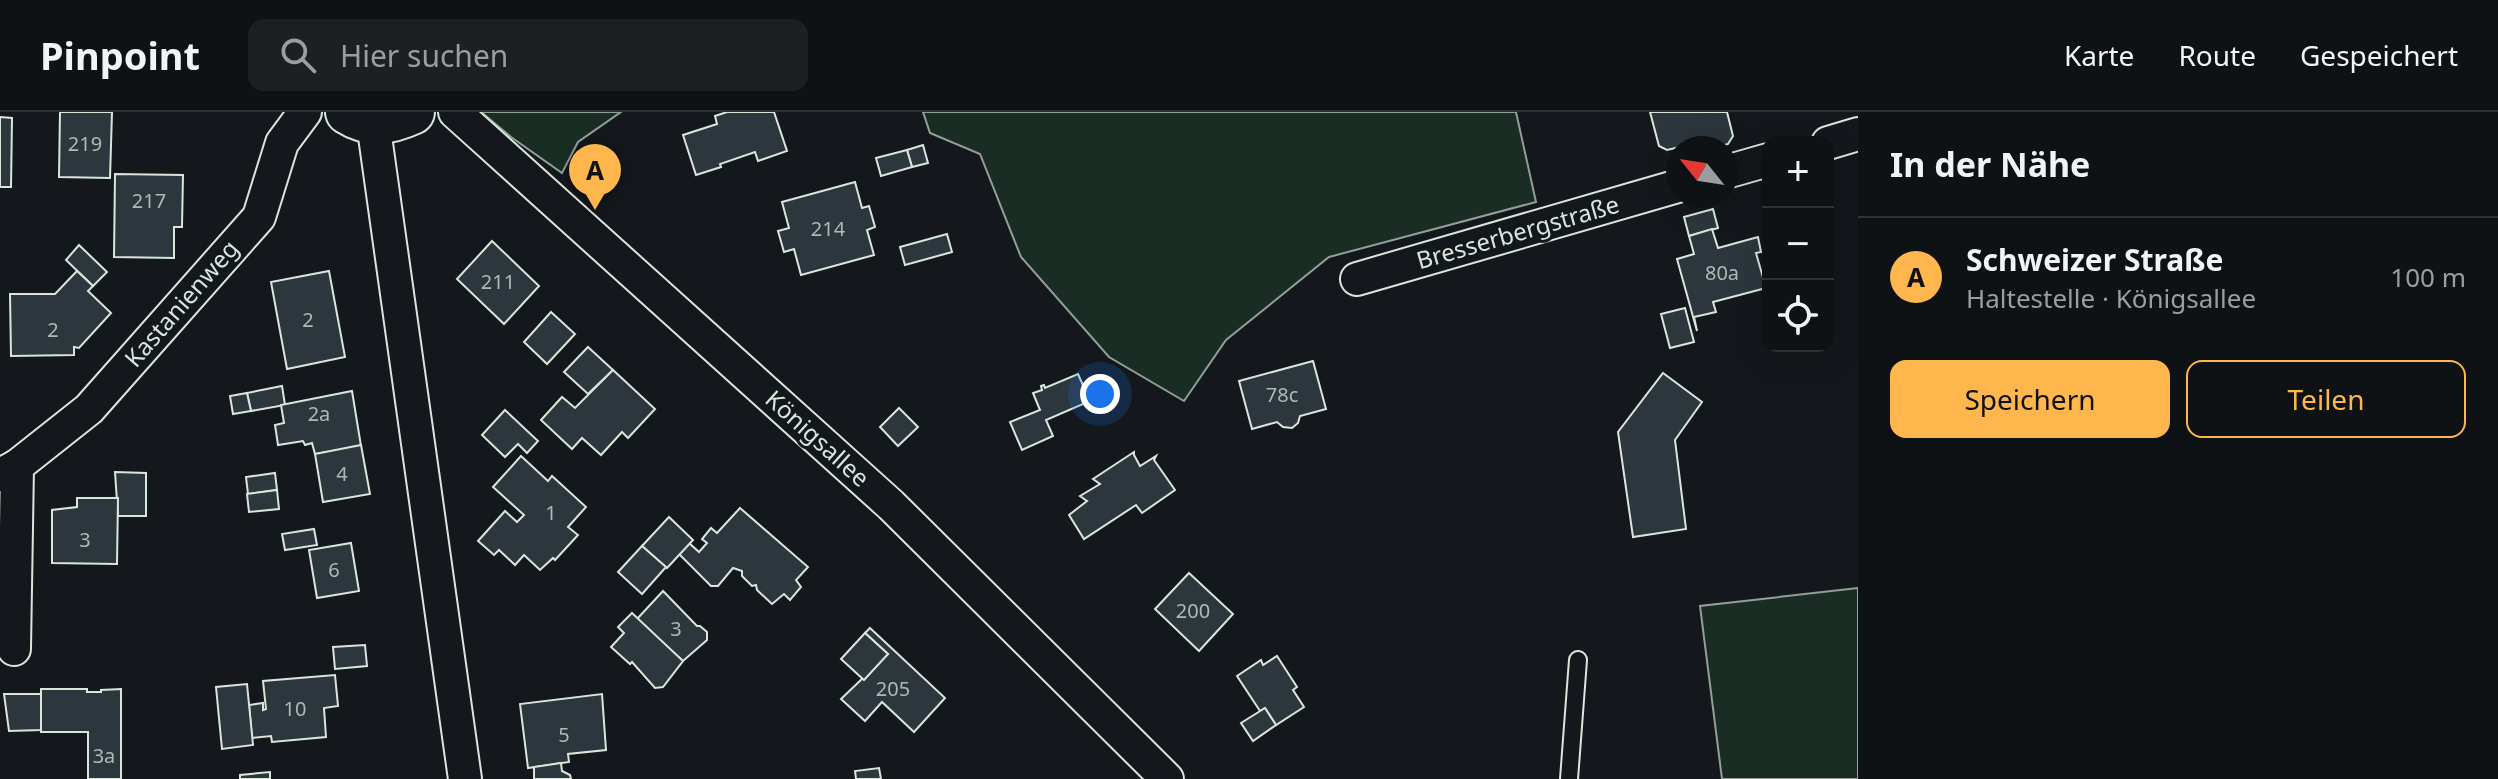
<!DOCTYPE html>
<html lang="de">
<meta charset="utf-8">
<style>
:root{--surface:#0f1215;--page:#1d2022;--text:#f1f3f6;--muted:#9b9ea0;--line:#2f3234;--accent:#ffb74d}
body{margin:0;font-family:"Noto Sans",sans-serif;background:var(--page);color:var(--text)}
.controls{position:absolute;right:24px;top:24px;display:grid;overflow:hidden;border-radius:16px;box-shadow:0 8px 32px #0002}
.controls button{width:72px;height:72px;display:grid;place-items:center;padding:0;border:0;border-bottom:2px solid var(--line);background:var(--surface);color:var(--text);font:40px sans-serif}
.compass{position:absolute;left:1666px;top:24px;width:72px;height:72px;border-radius:50%;background:var(--surface);box-shadow:0 8px 32px #0002;rotate:300deg}
.you{position:absolute;left:1100px;top:282px;width:28px;height:28px;margin:-20px;border:6px solid #fff;border-radius:50%;background:#1a73e8;box-shadow:0 0 0 12px #1a73e833}
.badge{display:grid;place-items:center;width:52px;height:52px;border-radius:50%;background:var(--accent);color:#111;font-size:26px;font-weight:700}
.pin{position:absolute;translate:-50% -66px;filter:drop-shadow(0 2px 4px #0008)}
.pin::after{content:'';position:absolute;top:42px;width:28px;height:24px;background:inherit;clip-path:polygon(0 0,100% 0,50% 100%)}
.list{margin:0;padding:0;list-style:none}
h2{display:flex;justify-content:space-between;align-items:center;height:104px;margin:0;padding:0 32px;font-size:34px}
h2 small{font-size:26px;font-weight:400;color:var(--muted)}
.list li{display:grid;grid-template-columns:52px 1fr auto;gap:24px;align-items:center;box-sizing:border-box;height:120px;padding:0 32px;border-top:2px solid var(--line)}
.list b{display:block;font-size:30px;white-space:nowrap}
.list p{margin:0;font-size:26px;white-space:nowrap;color:var(--muted)}
.list em{font-size:26px;font-style:normal;color:var(--muted)}
.actions{display:flex;gap:16px;padding:24px 32px}
.actions a{flex:1;padding:18px 0;border:2px solid var(--accent);border-radius:16px;text-align:center;font-size:28px;color:var(--accent)}
.actions .main{background:var(--accent);color:#111}
.icon{flex:none;width:44px;height:44px;fill:none;stroke:currentColor;stroke-width:2;stroke-linecap:round;stroke-linejoin:round}
.map{position:relative;flex:none;width:1858px;height:667px;overflow:hidden}
header{display:flex;align-items:center;gap:48px;box-sizing:border-box;height:112px;padding:0 40px;background:var(--surface);border-bottom:2px solid var(--line)}
header strong{font-size:38px}
nav{display:flex;gap:44px;margin-inline-start:auto;font-size:28px}
.search{width:560px;height:72px;background:var(--page);display:flex;align-items:center;gap:20px;box-sizing:border-box;padding:0 28px;border-radius:16px;color:var(--muted);font-size:30px}
main{display:flex}
aside{flex:1;background:var(--surface)}
.map>svg:first-child{display:block}
.green{fill:#1a2d24;stroke:#939e99;stroke-width:2}
.building{fill:#2c363c;stroke:#d8e6dc;stroke-width:2}
.lines{fill:none;stroke-linecap:round;stroke-linejoin:round}
.lane-casing{stroke:#d8e6dc;stroke-width:20}
.street-casing{stroke:#d8e6dc;stroke-width:36}
.secondary-casing{stroke:#d8e6dc;stroke-width:48}
.lane{stroke:#14181c;stroke-width:16}
.street{stroke:#14181c;stroke-width:32}
.secondary{stroke:#14181c;stroke-width:44}
.labels{text-anchor:middle;stroke-width:6;stroke-linejoin:round;paint-order:stroke}
.number-label{font-size:20px;fill:#adbab4}
.street-label{font-size:24px;fill:#d8e6dc;stroke:#14181c}
</style>
<header>
<strong>Pinpoint</strong>
<div class="search"><svg class="icon" aria-label="search" viewBox="0 0 24 24"><circle cx="10" cy="10" r="6"/><path d="M15 15l6 6"/></svg>Hier suchen</div>
<nav><a>Karte</a><a>Route</a><a>Gespeichert</a></nav>
</header>
<main>
<div class="map">
<svg width="1858" height="667" viewBox="0 0 1858 667">
<rect width="100%" height="100%" fill="#14181c"/>
<g class="green">
<polygon points="481,0 621,0 578,30 562,61 511,25"/>
<polygon points="923,0 1516,0 1536,90 1329,145 1226,228 1184,289 1109,245 1021,145 980,42 930,21"/>
<polygon points="1858,476 1858,667 1722,667 1700,494"/>
</g>
<g class="building">
<polygon points="60,0 112,0 110,66 59,65"/>
<polygon points="727,0 774,0 787,39 758,49 755,40 720,52 721,55 696,63 683,23 717,12 715,4"/>
<polygon points="1650,0 1727,0 1733,24 1728,32 1714,36 1701,36 1697,34 1695,27 1683,31 1684,34 1667,38 1659,34"/>
<polygon points="0,5 12,6 11,75 0,75"/>
<polygon points="923,33 928,51 912,55 907,38"/>
<polygon points="907,38 912,55 881,64 876,46"/>
<polygon points="115,62 183,63 182,115 174,115 174,146 114,145"/>
<polygon points="855,70 862,96 869,94 875,115 867,118 874,143 801,163 794,137 784,140 778,119 789,116 782,90"/>
<polygon points="1713,97 1718,116 1689,124 1684,105"/>
<polygon points="1712,117 1718,136 1758,125 1761,140 1756,141 1766,176 1713,190 1716,200 1694,205 1697,219 1677,147 1694,142 1689,124"/>
<polygon points="947,122 952,140 905,153 900,135"/>
<polygon points="492,129 539,174 504,212 457,167"/>
<polygon points="79,133 107,160 93,174 66,148"/>
<polygon points="77,159 93,174 88,179 111,201 79,236 74,235 74,243 11,244 10,182 55,182"/>
<polygon points="329,159 345,245 287,257 271,170"/>
<polygon points="1685,196 1694,230 1670,236 1661,202"/>
<polygon points="551,200 575,222 547,252 524,230"/>
<polygon points="588,235 613,258 588,282 564,260"/>
<polygon points="1313,249 1326,297 1300,304 1298,311 1292,316 1283,315 1277,310 1252,317 1239,269"/>
<polygon points="613,258 655,297 628,326 622,320 601,343 582,326 572,337 541,308 562,285 575,296"/>
<polygon points="1663,261 1702,290 1675,328 1686,417 1633,425 1618,320"/>
<polygon points="1078,262 1090,289 1046,308 1053,324 1022,338 1010,310 1040,298 1033,281 1042,278 1041,274 1044,273 1045,276"/>
<polygon points="282,274 285,293 251,299 247,281"/>
<polygon points="352,279 361,334 315,342 312,331 305,333 303,329 278,333 275,313 284,311 281,293"/>
<polygon points="247,281 251,299 233,302 230,284"/>
<polygon points="899,296 918,315 898,334 880,315"/>
<polygon points="505,298 538,329 527,341 518,332 505,345 482,323"/>
<polygon points="361,333 370,382 323,390 315,342"/>
<polygon points="1134,340 1134,343 1140,354 1156,344 1154,348 1175,378 1142,401 1136,393 1084,427 1069,403 1087,389 1080,384 1100,372 1093,367"/>
<polygon points="521,344 548,369 552,364 586,395 568,415 578,423 555,448 553,446 540,458 524,443 515,453 499,438 494,443 478,429 505,399 517,410 524,403 493,375"/>
<polygon points="115,360 146,361 146,404 118,404"/>
<polygon points="275,361 277,378 248,382 246,365"/>
<polygon points="277,378 279,397 249,400 247,382"/>
<polygon points="77,386 118,386 117,452 52,451 52,398 77,395"/>
<polygon points="740,396 808,455 796,468 801,475 790,488 784,482 772,492 757,478 756,473 752,474 742,464 742,459 733,456 718,474 711,474 679,442 689,431 699,440 707,431 702,427 711,416 717,421"/>
<polygon points="669,405 693,428 667,456 642,434"/>
<polygon points="314,417 317,433 285,438 282,422"/>
<polygon points="351,431 359,479 317,486 309,438"/>
<polygon points="642,434 666,455 642,482 618,460"/>
<polygon points="1189,461 1233,502 1199,539 1155,497"/>
<polygon points="663,479 697,514 700,514 707,520 707,528 683,549 637,507"/>
<polygon points="632,501 683,549 663,575 655,576 632,550 630,552 611,535 624,521 618,515"/>
<polygon points="870,516 945,586 914,620 882,590 865,609 841,587 888,542 865,521"/>
<polygon points="865,521 888,542 864,568 841,547"/>
<polygon points="365,533 367,554 335,557 333,535"/>
<polygon points="1277,544 1297,575 1293,578 1304,595 1276,613 1265,596 1260,599 1237,564 1261,548 1263,553"/>
<polygon points="335,563 338,594 324,596 326,625 272,630 271,624 252,626 249,593 263,591 263,598 266,597 263,569"/>
<polygon points="247,572 253,633 222,637 216,575"/>
<polygon points="41,577 87,577 87,580 101,580 101,578 121,577 121,667 88,667 88,620 41,620"/>
<polygon points="4,582 41,582 41,618 9,619"/>
<polygon points="602,582 606,638 568,642 569,650 528,656 520,592"/>
<polygon points="1265,596 1276,613 1253,629 1241,611"/>
<polygon points="561,651 562,659 570,663 571,667 534,667 534,655"/>
<polygon points="879,656 881,667 856,667 855,659"/>
<polygon points="270,660 270,667 240,667 240,663"/>
</g>
<g class="lines">
<g class="lane-casing">
<polyline id="lane" points="1569,667 1578,548"/>
</g>
<g class="street-casing">
<g id="street">
<polyline points="455,0 891,393 1167,667"/>
<polyline points="373,10 465,667"/>
<polyline points="1828,31 1858,22"/>
<polyline points="1726,60 1768,48"/>
<polyline points="1357,167 1678,74"/>
<polyline points="0,363 17,354 89,297 259,105 282,31 305,0"/>
<polyline points="14,537 17,354"/>
</g>
</g>
<g class="secondary-casing">
<path id="secondary" d="M348,0C370,14 390,10 412,0"/>
</g>
<use href="#lane" class="lane"/>
<use href="#street" class="street"/>
<use href="#secondary" class="secondary"/>
</g>
<g class="labels">
<g class="number-label">
<text x="85" y="39">219</text>
<text x="149" y="96">217</text>
<text x="828" y="124">214</text>
<text x="1722" y="168">80a</text>
<text x="498" y="177">211</text>
<text x="308" y="215">2</text>
<text x="53" y="225">2</text>
<text x="1282" y="290">78c</text>
<text x="319" y="309">2a</text>
<text x="342" y="369">4</text>
<text x="551" y="408">1</text>
<text x="85" y="435">3</text>
<text x="334" y="465">6</text>
<text x="1193" y="506">200</text>
<text x="676" y="524">3</text>
<text x="893" y="584">205</text>
<text x="295" y="604">10</text>
<text x="564" y="630">5</text>
<text x="104" y="651">3a</text>
</g>
<g class="street-label">
<text transform="translate(1518 121) rotate(-16)" y="8">Bresserbergstraße</text>
<text transform="translate(182 192) rotate(-49)" y="8">Kastanienweg</text>
<text transform="translate(817 327) rotate(42)" y="8">Königsallee</text>
</g>
</g>
</svg>
<div class="controls">
<button>+</button>
<button>−</button>
<button><svg class="icon" aria-label="locate" viewBox="0 0 24 24"><circle cx="12" cy="12" r="6"/><path d="M12 2v4M12 18v4M2 12h4M18 12h4"/></svg></button>
</div>
<svg class="compass" viewBox="-18 -18 36 36"><path d="M0-13l5 13h-10z" fill="#e53935"/><path d="M0 13l5-13h-10z" fill="#9b9ea0"/></svg>
<div class="you"></div>
<div class="pin badge" style="left:595px;top:98px">A</div>
</div>
<aside>
<h2>In der Nähe<small></small></h2>
<ul class="list">
<li><span class="badge">A</span><div><b>Schweizer Straße</b><p>Haltestelle · Königsallee</p></div><em>100 m</em></li>
</ul>
<div class="actions"><a class="main">Speichern</a><a>Teilen</a></div>
</aside>
</main>
